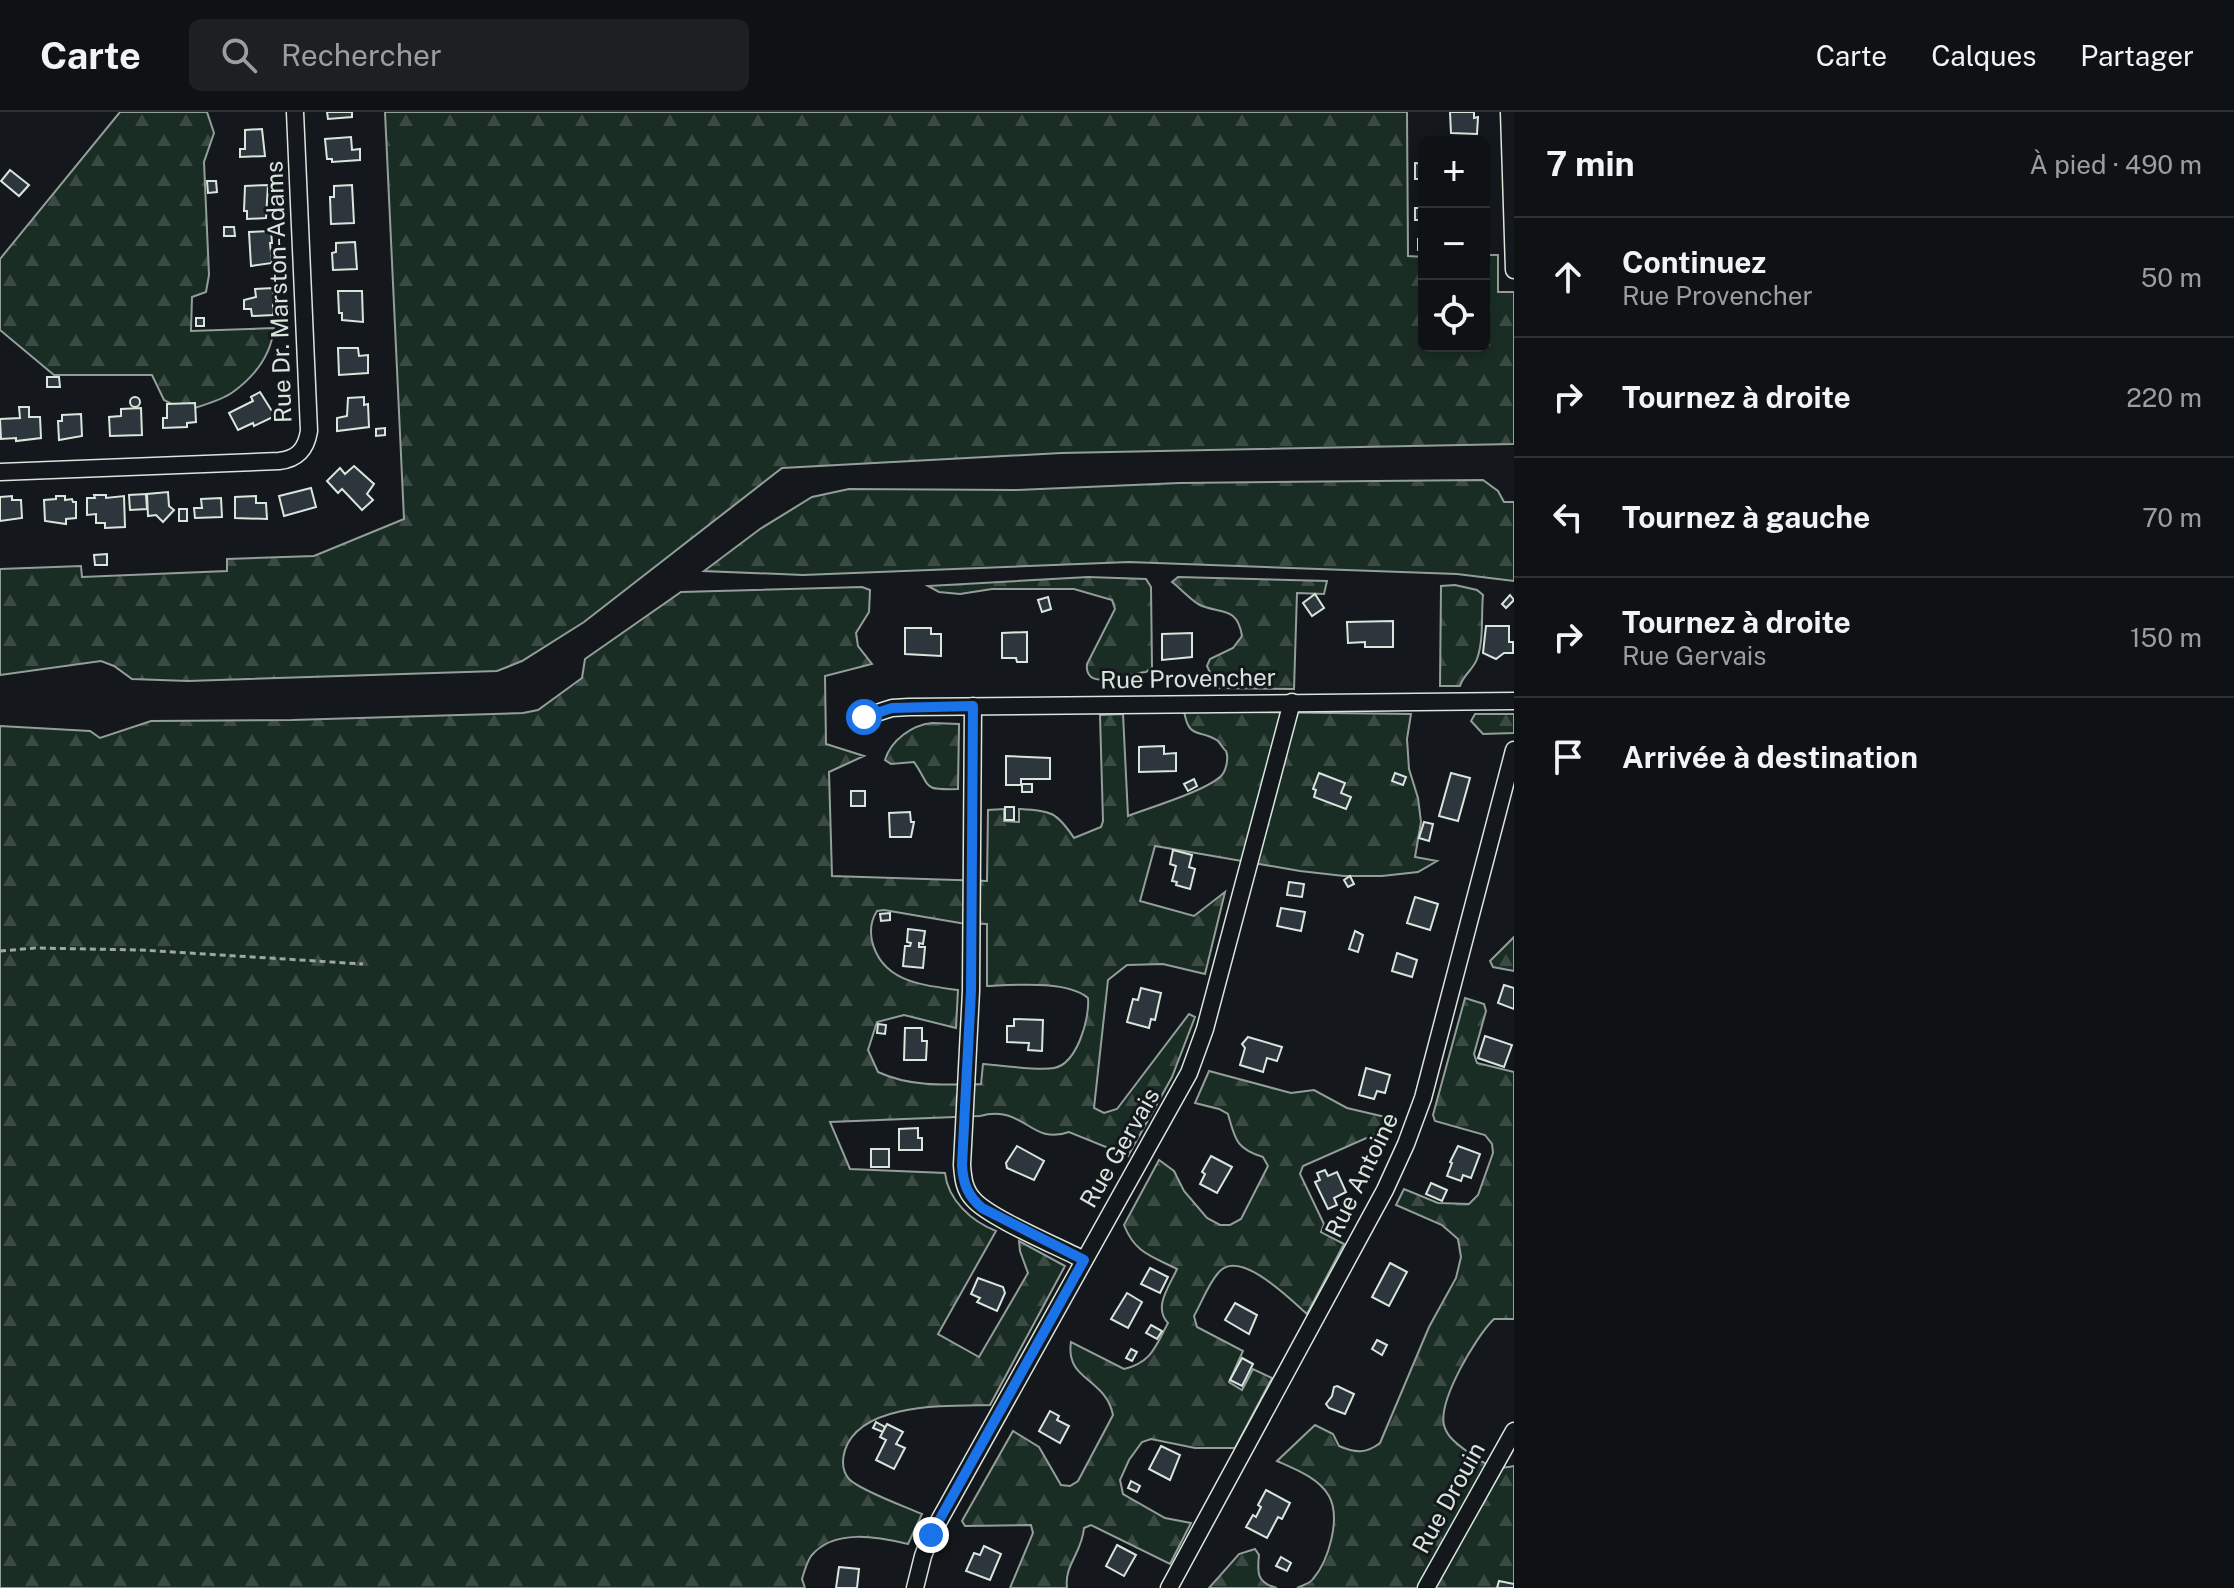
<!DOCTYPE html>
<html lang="fr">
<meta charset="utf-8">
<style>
:root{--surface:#0f1215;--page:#1d2022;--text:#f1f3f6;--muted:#9b9ea0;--line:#2f3234}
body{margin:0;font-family:"Public Sans",sans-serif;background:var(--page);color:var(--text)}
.controls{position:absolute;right:24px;top:24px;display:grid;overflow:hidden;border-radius:12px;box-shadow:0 4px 12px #0003}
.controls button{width:72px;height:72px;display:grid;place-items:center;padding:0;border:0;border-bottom:2px solid var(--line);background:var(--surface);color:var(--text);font:40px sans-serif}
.stop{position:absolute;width:24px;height:24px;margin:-18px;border:6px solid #1a73e8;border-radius:50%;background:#fff}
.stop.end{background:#1a73e8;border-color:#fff;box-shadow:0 2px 8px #0008}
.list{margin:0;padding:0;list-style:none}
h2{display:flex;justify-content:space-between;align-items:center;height:104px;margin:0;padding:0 32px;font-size:34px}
h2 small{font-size:26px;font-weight:400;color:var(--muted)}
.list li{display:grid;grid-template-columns:52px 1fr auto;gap:24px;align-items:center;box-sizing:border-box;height:120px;padding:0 32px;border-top:2px solid var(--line)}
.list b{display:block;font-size:30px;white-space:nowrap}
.list p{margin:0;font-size:26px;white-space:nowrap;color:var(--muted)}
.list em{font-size:26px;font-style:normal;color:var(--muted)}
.icon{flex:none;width:44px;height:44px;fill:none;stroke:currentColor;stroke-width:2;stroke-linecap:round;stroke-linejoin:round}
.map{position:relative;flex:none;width:1514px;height:1476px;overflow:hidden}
header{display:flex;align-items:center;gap:48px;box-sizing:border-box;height:112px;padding:0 40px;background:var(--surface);border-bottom:2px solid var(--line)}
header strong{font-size:38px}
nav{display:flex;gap:44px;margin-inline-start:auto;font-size:28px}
.search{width:560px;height:72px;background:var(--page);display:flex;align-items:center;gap:20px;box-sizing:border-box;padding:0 28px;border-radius:12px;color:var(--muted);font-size:30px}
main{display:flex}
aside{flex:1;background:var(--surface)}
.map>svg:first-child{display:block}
.forest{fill:url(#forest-firs);stroke:#939e99;stroke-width:2;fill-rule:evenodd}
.building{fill:#2c363c;stroke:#d8e6dc;stroke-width:2}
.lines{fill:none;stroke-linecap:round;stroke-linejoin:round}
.minor-casing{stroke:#d8e6dc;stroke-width:19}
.path{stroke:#9da8a2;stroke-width:3;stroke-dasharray:6 4;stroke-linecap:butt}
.minor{stroke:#14181c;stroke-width:16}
.route{stroke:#1a73e8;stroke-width:10}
.labels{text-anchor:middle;stroke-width:6;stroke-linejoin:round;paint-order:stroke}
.street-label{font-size:24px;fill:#d8e6dc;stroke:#14181c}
</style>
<header>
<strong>Carte</strong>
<div class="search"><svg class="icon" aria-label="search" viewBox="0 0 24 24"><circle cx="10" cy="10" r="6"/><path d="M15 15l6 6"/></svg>Rechercher</div>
<nav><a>Carte</a><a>Calques</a><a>Partager</a></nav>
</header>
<main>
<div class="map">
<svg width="1514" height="1476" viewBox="0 0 1514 1476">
<defs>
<pattern id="forest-firs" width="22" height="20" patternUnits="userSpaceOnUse" patternTransform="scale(2)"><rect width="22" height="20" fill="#1a2d24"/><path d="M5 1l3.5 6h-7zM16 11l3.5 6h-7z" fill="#3b4b43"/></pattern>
</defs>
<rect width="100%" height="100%" fill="#14181c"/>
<g class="forest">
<path d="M120,0H207L214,21L204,50L209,163L206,180L192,185L191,219L274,216C271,243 255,264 233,280C221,289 200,294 185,299L164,288L152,263H54L0,218V147Z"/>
<polygon points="385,0 1407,0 1408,144 1424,145 1424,234 1484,234 1484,143 1498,143 1498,180 1514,180 1514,332 1061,341 782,356 584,510 522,549 497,559 188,569 132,567 114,554 101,549 0,563 0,457 81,454 82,465 227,459 227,447 314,444 404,407"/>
<polygon points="1483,368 1498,379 1504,390 1514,390 1514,469 1457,462 1129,450 803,463 704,459 760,417 812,385 849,377 1017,378 1179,371"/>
<path d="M1088,465L1146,467L1151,475L1152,555L1146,560C1128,561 1084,581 1087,552L1115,497L1112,488L1074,477H992L960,482L939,480L928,474Z"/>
<path d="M1178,465L1327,469L1324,482L1297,481L1294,577L1217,576L1207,554L1210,547L1233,536L1242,524C1237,492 1218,503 1198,492C1189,486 1181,477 1172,470Z"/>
<path d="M1455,473L1477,478L1483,483C1481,504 1484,528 1477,547C1473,558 1463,563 1460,574H1440L1441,474Z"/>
<path d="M862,475L870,478L869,500L856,521L858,534L872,552L825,564L826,632L864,644L829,660L832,764L987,769L988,698L1004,697V709L1019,710V697C1051,699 1056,699 1074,726L1101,715L1103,709L1100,603L1123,602L1128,704C1148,696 1209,678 1222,663C1226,658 1229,646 1226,639C1225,639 1219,630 1218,629C1200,616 1189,629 1184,599L1411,602L1407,627L1409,657L1418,686L1421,710L1415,745L1437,749L1418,760L1382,764H1344L1300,759L1155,734L1140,789L1194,804L1225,780L1205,862L1163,852L1127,853L1108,868L1094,996L1104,1001L1117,997L1189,902L1195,905L1172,965L1128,1044L1069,1020C1030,1034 1025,992 980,1004L830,1010L850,1057L945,1061C948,1088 971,1109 996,1119L938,1222L979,1245L1028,1161L1020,1139L1019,1129L1065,1154L990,1293C948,1294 861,1290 845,1338C842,1348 842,1359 849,1367C859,1378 906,1395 922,1402L908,1432C878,1425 834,1416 811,1444C807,1450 804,1460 802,1467L805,1476H0V614L90,619L100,626L151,609L292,608L523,601L538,598L582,566L585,547L681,480ZM884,798L960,811L987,812V874C1014,873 1067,868 1088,886C1090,906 1077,952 1054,956C1037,959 1001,953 983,952L981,972C946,973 910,975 878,960L868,938L877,910L904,903L956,916L958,878C922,873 882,870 872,829C870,819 871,808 877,799Z"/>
<polygon points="1475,602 1514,602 1514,621 1483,622 1471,609"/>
<path d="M932,611L959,612L958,677C921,678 932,676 914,650L891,652L885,648C891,628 912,613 932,611Z"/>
<polygon points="1514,825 1514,859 1493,855 1490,849"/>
<path d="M1465,886L1484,892L1486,899L1474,942L1477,951L1514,960V1207H1494C1476,1224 1438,1289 1444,1313C1447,1327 1463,1336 1473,1344C1485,1353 1499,1358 1514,1354V1476H1297C1303,1473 1309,1472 1313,1467C1329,1448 1341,1406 1329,1384C1319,1366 1295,1357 1277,1349L1315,1313L1333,1322L1339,1334C1355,1341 1366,1342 1380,1331L1429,1215L1456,1166L1461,1145L1458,1127L1442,1113L1396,1093L1404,1077L1438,1091L1469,1092L1478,1083L1493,1041L1492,1032L1485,1023L1435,1009L1433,1003Z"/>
<path d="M1209,959L1291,981L1314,978L1347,996L1398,1008L1396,1013L1303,1054L1300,1062L1324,1112L1321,1120L1344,1132L1307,1202C1291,1188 1240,1136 1219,1160C1208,1172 1202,1190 1194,1204L1197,1215L1243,1239L1229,1270L1242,1278L1253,1257L1272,1266L1235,1336H1195L1151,1327L1142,1330L1129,1348L1120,1368L1123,1382L1165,1406L1191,1411L1170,1452L1091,1413L1084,1416C1082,1441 1064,1453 1067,1476H1010L1033,1421L1031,1413L965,1414L962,1409L1013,1319L1039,1335L1061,1373L1070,1374L1078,1369L1113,1303C1105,1265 1065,1269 1071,1230L1124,1257C1152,1250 1155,1235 1168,1211C1153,1195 1169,1175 1177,1157C1151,1144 1135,1141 1124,1113L1159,1048L1174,1059L1184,1079L1207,1106L1220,1113H1230L1241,1107L1268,1054L1263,1045C1236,1037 1235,1027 1228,1002L1219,997L1195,991Z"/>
<path d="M1255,1437L1259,1443C1257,1461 1257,1471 1277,1476H1209L1239,1442Z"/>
</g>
<g class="building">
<polygon points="327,0 352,0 352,5 328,7"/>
<polygon points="1450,0 1474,0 1474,6 1478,5 1477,22 1451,21"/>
<polygon points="262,17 265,44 240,45 240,37 245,37 245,18"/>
<polygon points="351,25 352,38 360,37 360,48 332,50 332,47 327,47 325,27"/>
<polygon points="1415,51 1424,52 1423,67 1415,67"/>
<polygon points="10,58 29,73 19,84 1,69"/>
<polygon points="207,69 216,69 217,80 208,81"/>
<polygon points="268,73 266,106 247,107 247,99 244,99 245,74"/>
<polygon points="352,73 354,111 331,112 330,85 334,85 334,74"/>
<rect x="1415" y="96" width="7" height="12"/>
<polygon points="224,115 234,115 235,124 224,124"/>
<polygon points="271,119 272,131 270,131 272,151 251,154 249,120"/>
<rect x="1418" y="127" width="6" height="11"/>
<polygon points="355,130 357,157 333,158 332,141 336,140 336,131"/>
<polygon points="273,176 273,203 252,204 251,197 244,197 244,188 256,185 255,177"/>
<polygon points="338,179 362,179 363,210 342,208 342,201 339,201"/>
<rect x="196" y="206" width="8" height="8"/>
<polygon points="338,236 358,236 359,244 368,243 368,261 339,263"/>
<polygon points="47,265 59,265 60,275 47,275"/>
<polygon points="260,280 275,304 254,314 253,311 238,318 229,301 253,289 251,285"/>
<circle cx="135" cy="290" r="5"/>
<polygon points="364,285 364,293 368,292 369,315 337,319 337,306 347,304 348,286"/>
<polygon points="195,291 196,310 187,311 187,315 163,316 163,306 167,306 167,292"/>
<polygon points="19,295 29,295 29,305 40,305 41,326 16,329 16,326 1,327 0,307 20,306"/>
<polygon points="141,296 142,323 110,324 109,305 121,304 121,297"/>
<polygon points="81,302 82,324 59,328 58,309 62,309 62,303"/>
<polygon points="385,316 385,323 376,324 376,317"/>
<polygon points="354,354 374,372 367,382 373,388 362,398 342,377 338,381 327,369 340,356 345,362"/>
<polygon points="311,376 316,395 284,404 279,384"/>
<polygon points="168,380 169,394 174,398 163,410 156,403 148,404 147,382"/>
<polygon points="146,382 147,397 130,398 129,383"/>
<polygon points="94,383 106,383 106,386 124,384 125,415 105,416 105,411 96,411 96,402 87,403 87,386 95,386"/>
<polygon points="12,384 12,388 21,388 22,406 0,409 0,385"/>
<polygon points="56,384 65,384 65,388 72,387 73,390 76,390 76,406 66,407 66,412 45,409 44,388 56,387"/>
<polygon points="256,384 256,391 266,391 267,407 235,406 235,385"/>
<polygon points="221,386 222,405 195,406 194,396 202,396 201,387"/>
<rect x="179" y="397" width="8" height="12"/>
<polygon points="107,442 107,453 95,453 94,443"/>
<polygon points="1315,482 1324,496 1312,504 1303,491"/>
<polygon points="1510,483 1514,488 1506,496 1502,492"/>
<polygon points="1048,485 1051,497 1042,500 1038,488"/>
<polygon points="1393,509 1393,535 1365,535 1365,530 1348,531 1347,510"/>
<polygon points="1486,514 1509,514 1509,530 1513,530 1513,541 1504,541 1496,547 1483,541"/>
<polygon points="905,516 931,516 931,522 941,522 941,544 905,542"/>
<polygon points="1027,520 1027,550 1017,550 1016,546 1002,546 1002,521"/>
<polygon points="1192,521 1192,545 1162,548 1162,522"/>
<polygon points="1164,634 1164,642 1176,641 1176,659 1139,660 1139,635"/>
<polygon points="1006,644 1050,646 1050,667 1021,667 1021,673 1006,673"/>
<polygon points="1319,661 1345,671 1341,681 1351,685 1346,697 1314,685 1316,678 1313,677"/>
<polygon points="1395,661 1406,665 1403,673 1392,669"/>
<polygon points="1451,661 1470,666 1458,709 1439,704"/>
<polygon points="1194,667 1197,674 1188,679 1184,672"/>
<rect x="1022" y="672" width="10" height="8"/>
<rect x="851" y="679" width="14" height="15"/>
<rect x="1005" y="695" width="9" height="13"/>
<polygon points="910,700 911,710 914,710 911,725 890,725 889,701"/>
<polygon points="1424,710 1433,712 1429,729 1419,726"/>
<polygon points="1173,738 1192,743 1189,755 1195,757 1190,777 1176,773 1177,770 1172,769 1176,754 1170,752"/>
<polygon points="1350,764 1354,772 1348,775 1344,768"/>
<polygon points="1289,770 1304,772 1302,785 1287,783"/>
<polygon points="1415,785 1438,792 1430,818 1407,811"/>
<polygon points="1281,796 1305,800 1301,819 1277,814"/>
<polygon points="890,801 890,808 881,809 880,802"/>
<polygon points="908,817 925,819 923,832 919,831 919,835 925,835 923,856 903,854 905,834 910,834 911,831 907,830"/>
<polygon points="1355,819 1363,823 1358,840 1349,837"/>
<polygon points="1397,841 1417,848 1412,865 1392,859"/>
<polygon points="1504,873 1514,876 1514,897 1498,891"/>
<polygon points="1141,876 1161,881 1155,908 1151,907 1149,916 1127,910 1133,887 1138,888"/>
<polygon points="1014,907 1043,908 1042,939 1028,938 1029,931 1007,930 1007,914 1014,914"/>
<polygon points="878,912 886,913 885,922 877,921"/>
<polygon points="905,916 922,916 922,929 927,929 926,948 904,948"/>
<polygon points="1485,924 1512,933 1504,955 1478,946"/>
<polygon points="1248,925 1282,935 1277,949 1267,946 1263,960 1240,953 1245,936 1242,932"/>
<polygon points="1366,956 1390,963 1385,981 1377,979 1374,987 1359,983"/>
<polygon points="918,1016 918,1026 922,1026 922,1038 899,1038 899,1017"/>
<polygon points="1017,1034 1044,1049 1034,1068 1007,1056 1006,1051"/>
<polygon points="1458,1034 1480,1042 1471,1066 1463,1063 1461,1069 1447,1064 1452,1051 1450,1050"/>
<rect x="871" y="1037" width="18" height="18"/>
<polygon points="1211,1044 1232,1055 1217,1081 1200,1072 1205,1062 1202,1060"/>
<polygon points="1325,1058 1328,1064 1337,1060 1346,1080 1334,1086 1337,1093 1328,1097 1315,1070 1320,1068 1317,1061"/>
<polygon points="1431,1071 1447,1078 1442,1089 1426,1082"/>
<polygon points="1390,1151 1407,1160 1389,1194 1372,1185"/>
<polygon points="1150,1156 1168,1165 1160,1181 1141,1172"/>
<polygon points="978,1166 1003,1175 1005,1181 997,1199 977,1190 980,1186 971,1182"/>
<polygon points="1127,1181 1142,1190 1128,1216 1111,1207"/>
<polygon points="1235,1191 1257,1203 1249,1222 1225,1208"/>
<polygon points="1151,1213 1162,1219 1157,1227 1146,1221"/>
<polygon points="1377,1228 1387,1233 1382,1243 1372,1237"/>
<polygon points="1131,1237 1137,1240 1132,1249 1126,1246"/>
<polygon points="1242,1246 1253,1252 1242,1274 1230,1268"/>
<polygon points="1337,1274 1354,1282 1345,1302 1329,1296 1326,1292 1332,1284 1334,1275"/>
<polygon points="1050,1299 1059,1304 1057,1308 1069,1314 1060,1331 1039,1319"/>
<polygon points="876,1310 885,1315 883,1320 873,1316"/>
<polygon points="887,1312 903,1320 896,1332 905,1336 894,1357 876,1348 886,1328 880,1325"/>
<polygon points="1161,1334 1180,1343 1170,1368 1149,1357"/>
<polygon points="1131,1369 1140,1374 1137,1380 1128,1376"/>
<polygon points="1266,1378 1290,1391 1282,1407 1278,1405 1267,1426 1246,1415 1253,1403 1256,1405 1261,1395 1258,1393"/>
<polygon points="1117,1433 1136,1443 1124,1464 1106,1454"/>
<polygon points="984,1434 1001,1442 990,1468 966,1459 974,1441 980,1443"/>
<polygon points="1281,1445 1291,1451 1287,1459 1276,1454"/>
<polygon points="839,1455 859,1457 857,1476 836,1476"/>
<polygon points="1499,1469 1514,1472 1514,1476 1497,1476"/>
</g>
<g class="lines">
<g class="minor-casing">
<g id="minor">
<polyline points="1509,0 1514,158"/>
<path d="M0,360L279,349C297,347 306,338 309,319L295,0"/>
<path d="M973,594L971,879L962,1053C963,1066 964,1078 974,1088C990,1106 1059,1135 1084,1148"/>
<polyline points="864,605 892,596 909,595 1514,589"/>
<polyline points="915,1476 923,1444 931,1423 1189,961 1205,917 1292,590"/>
<polyline points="1169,1476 1385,1078 1406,1032 1423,986 1514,638"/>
<polyline points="1426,1476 1514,1319"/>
</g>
</g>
<polyline class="path" points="0,839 35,836 142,838 363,852"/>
<use href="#minor" class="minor"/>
</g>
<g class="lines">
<path class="route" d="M864,605L892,596L973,594L971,879L962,1053C963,1072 968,1084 982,1096L1084,1148L931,1423"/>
</g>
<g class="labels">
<g class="street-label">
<text transform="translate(279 180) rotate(-92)" y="8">Rue Dr. Marston-Adams</text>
<text transform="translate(1188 567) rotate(-1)" y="8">Rue Provencher</text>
<text transform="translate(1120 1036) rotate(-60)" y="8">Rue Gervais</text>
<text transform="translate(1362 1063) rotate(-64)" y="8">Rue Antoine</text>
<text transform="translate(1449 1386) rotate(-61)" y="8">Rue Drouin</text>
</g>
</g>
</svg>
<div class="controls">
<button>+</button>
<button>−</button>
<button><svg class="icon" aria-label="locate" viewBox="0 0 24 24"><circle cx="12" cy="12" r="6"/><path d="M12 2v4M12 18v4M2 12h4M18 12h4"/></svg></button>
</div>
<div class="stop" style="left:864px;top:605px"></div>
<div class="stop end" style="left:931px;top:1423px"></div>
</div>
<aside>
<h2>7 min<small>À pied · 490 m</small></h2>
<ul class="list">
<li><svg class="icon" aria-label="ahead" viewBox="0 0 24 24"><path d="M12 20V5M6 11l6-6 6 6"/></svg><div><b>Continuez</b><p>Rue Provencher</p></div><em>50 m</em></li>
<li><svg class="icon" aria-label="right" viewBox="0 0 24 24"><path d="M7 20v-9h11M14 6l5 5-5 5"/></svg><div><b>Tournez à droite</b></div><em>220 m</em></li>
<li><svg class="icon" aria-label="left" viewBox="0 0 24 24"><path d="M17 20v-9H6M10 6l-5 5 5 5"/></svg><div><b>Tournez à gauche</b></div><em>70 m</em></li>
<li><svg class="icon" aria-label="right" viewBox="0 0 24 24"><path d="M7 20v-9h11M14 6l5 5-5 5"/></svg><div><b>Tournez à droite</b><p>Rue Gervais</p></div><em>150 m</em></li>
<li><svg class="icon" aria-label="arrive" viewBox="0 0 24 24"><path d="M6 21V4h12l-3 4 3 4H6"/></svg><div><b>Arrivée à destination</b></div></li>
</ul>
</aside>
</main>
